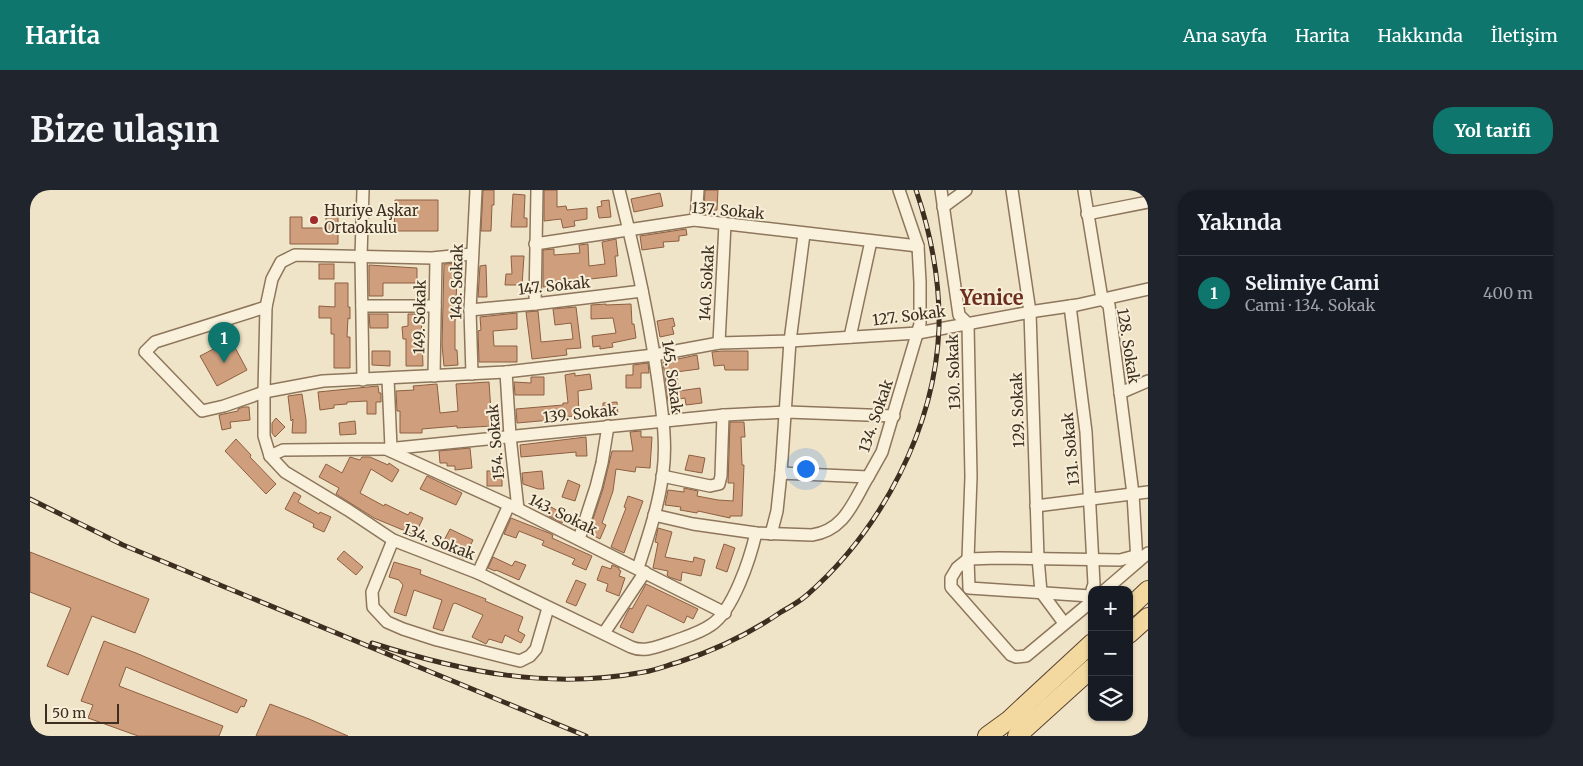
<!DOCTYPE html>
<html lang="tr">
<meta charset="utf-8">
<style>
:root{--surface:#171b24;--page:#20242c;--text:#f1f3f6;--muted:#9ea1a6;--line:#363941;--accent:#0f766e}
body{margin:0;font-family:Merriweather,serif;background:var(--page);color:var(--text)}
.controls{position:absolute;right:15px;bottom:15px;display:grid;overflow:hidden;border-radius:10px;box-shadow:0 1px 4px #0004}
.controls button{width:45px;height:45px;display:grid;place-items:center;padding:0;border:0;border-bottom:1px solid var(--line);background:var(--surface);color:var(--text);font:25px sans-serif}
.scale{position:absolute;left:15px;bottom:12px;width:74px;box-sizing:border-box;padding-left:5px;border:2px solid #3d2e20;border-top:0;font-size:14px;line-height:18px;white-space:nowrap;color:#3d2e20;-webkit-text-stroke:4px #f7eed8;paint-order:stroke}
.you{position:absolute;left:775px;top:278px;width:18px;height:18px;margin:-12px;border:4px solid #fff;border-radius:50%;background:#1a73e8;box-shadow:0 0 0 8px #1a73e833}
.badge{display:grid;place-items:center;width:32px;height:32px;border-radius:50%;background:var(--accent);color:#fff;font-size:16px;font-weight:700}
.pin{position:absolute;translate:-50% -41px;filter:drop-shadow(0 1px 2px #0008)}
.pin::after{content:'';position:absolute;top:26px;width:18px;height:15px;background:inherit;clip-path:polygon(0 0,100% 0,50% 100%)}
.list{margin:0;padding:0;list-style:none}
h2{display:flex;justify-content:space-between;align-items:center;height:65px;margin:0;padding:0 20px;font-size:21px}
h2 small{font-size:16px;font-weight:400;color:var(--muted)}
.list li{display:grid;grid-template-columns:32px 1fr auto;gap:15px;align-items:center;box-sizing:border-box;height:75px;padding:0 20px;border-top:1px solid var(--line)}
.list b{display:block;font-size:19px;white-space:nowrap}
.list p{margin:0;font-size:16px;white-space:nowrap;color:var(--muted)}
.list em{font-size:16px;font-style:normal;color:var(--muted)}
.icon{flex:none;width:28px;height:28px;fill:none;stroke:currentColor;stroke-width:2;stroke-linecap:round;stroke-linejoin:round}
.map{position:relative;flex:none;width:1118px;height:546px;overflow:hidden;border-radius:20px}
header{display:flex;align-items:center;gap:30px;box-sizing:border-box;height:70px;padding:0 25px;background:var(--accent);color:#fff}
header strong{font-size:24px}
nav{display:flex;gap:28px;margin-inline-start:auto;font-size:18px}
.intro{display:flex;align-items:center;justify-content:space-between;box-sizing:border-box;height:120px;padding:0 30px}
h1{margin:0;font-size:35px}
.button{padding:12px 22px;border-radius:20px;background:var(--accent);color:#fff;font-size:18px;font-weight:700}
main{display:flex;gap:30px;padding:0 30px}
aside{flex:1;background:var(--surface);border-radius:20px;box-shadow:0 1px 4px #0004}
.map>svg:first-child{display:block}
.building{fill:#cf9f7d;stroke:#8d5f41}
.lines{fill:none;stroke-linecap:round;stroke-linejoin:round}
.minor-casing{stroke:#8d765c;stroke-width:14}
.primary-casing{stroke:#5b4430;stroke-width:20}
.minor{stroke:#faf1dc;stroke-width:11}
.primary{stroke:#f3d9a0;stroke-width:18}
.rail-casing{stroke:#3d2e20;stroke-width:5}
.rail{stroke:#f7eed8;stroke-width:3;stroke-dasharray:9;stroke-linecap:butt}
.poi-dot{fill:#9e2a2b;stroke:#f7eed8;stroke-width:2}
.labels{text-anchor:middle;stroke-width:4;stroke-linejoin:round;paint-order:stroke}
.poi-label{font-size:15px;fill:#3d2e20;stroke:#f7eed8;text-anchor:start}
.street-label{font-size:15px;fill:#3d2e20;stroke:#f7eed8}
.district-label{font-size:20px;font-weight:bold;fill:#6b2e1e;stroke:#f7eed8}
</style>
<header>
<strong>Harita</strong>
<nav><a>Ana sayfa</a><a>Harita</a><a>Hakkında</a><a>İletişim</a></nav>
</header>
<div class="intro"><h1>Bize ulaşın</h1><a class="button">Yol tarifi</a></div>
<main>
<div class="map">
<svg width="1118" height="546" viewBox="0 0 1118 546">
<rect width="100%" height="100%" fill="#f0e4c8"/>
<g class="building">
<polygon points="453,0 464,0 464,15 462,15 461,41 451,41"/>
<polygon points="514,0 527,0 527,17 536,16 537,20 557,18 557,29 544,31 545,36 533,38 531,29 514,31"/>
<polygon points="675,0 688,0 687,20 674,20"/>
<polygon points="630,3 633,16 604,22 601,9"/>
<polygon points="483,4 495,5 494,28 497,28 497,37 481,37"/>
<polygon points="365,10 408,10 408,41 364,41"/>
<polygon points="579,10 581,27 569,28 567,17 572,16 571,11"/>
<polygon points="260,27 272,27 272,38 296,38 296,27 308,27 308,54 260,54"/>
<polygon points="656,39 657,45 649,46 649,51 633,52 634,57 612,60 610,46"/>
<polygon points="586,49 588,66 585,66 587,86 525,93 525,96 513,97 513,60 524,59 524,65 550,63 549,55 558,54 559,76 575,74 572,52"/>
<polygon points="481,66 494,66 492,95 475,95 476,84 482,84"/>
<polygon points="429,73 429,89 427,89 425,133 425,160 427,160 428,175 414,176 412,155 414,74"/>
<rect x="289" y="74" width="15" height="15"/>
<polygon points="339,75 387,78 387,93 353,93 353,106 339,106"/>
<polygon points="456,75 457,107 448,107 450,76"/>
<polygon points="305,93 318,93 318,117 320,117 320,129 318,128 317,147 320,147 320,178 304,178 304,144 301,144 301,128 289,128 289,116 305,117"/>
<polygon points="576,114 576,115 601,114 602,134 604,134 606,148 582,153 583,157 570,159 570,156 563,157 562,146 586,143 583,128 561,129 561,115"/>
<polygon points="546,117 551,158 536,159 537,165 502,169 496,122 508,121 511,152 543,149 541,133 525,135 523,119"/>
<polygon points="487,123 487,139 463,141 464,156 487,156 487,172 449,172 448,141 451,140 450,127"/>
<polygon points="339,124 358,124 358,138 340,138"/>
<polygon points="378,124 391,124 393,176 376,176 376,149 373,149 372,137 378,136"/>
<polygon points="643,128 645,136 642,137 644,144 630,147 627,131"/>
<polygon points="201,150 217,180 187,196 170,166"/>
<polygon points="342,161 360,161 360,176 342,175"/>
<polygon points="692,161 718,161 718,180 695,180 694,175 684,176 682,162"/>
<polygon points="667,165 669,179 646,182 649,201 670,198 672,213 656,215 655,208 638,211 633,172"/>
<polygon points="618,173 619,183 611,183 611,198 596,198 596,185 603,185 603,175"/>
<polygon points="545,183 545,186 560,184 562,199 548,201 549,226 521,227 521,230 487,233 486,219 533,215 533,213 538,213 535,185"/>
<polygon points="501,187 514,187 514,205 485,205 484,192 501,193"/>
<polygon points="459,192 462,236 427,238 427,236 392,239 392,243 370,243 370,221 367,221 366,201 384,200 383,196 407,194 410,223 428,221 426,194"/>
<polygon points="348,196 349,203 351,203 351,212 346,212 346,224 337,224 337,211 317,212 317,214 304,215 304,218 290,220 288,202"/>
<polygon points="272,204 276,230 276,243 262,243 263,229 261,231 258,206"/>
<polygon points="587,212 588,225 573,225 573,213"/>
<polygon points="213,217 219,217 220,230 200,232 201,238 192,240 189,225 208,221 208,219"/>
<polygon points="246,228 255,237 245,247 242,243 242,233"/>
<polygon points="325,231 326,244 310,245 309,233"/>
<polygon points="700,232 714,232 715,247 711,247 712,275 714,275 712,326 700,326 700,328 668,321 667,323 650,320 651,317 635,315 638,300 654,302 654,298 668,301 667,306 688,310 703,311 704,293 698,293"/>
<polygon points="611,241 611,247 622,247 620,278 606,277 605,282 586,279 583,301 572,333 576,335 570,349 562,345 565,340 560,338 573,299 582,261 603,261 600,242"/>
<polygon points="556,247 557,266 546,266 546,262 491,267 490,255"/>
<polygon points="206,249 221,265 220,267 246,294 236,304 195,261"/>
<polygon points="440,258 442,278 425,280 425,276 417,276 417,273 410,273 409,261"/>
<polygon points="659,265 675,268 672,283 655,280"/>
<polygon points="320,267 330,270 332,267 340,267 358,275 359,273 369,280 362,292 341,279 330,303 354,316 355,314 378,325 380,322 393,328 385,345 344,328 306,304 309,298 289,287 296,274 312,283"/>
<rect x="457" y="281" width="15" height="15"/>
<polygon points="512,281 514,299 508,299 493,294 492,283"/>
<polygon points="397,286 432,303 426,315 390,299"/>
<polygon points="538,290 550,295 545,311 532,307"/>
<polygon points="264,302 271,306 268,312 289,324 290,322 301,327 294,342 283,337 284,334 255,319"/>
<polygon points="598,306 613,311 594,363 581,357 596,318 594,317"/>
<polygon points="521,317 536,325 532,333 517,325"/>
<polygon points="481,328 519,343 523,345 522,348 562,366 556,380 542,374 545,369 512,355 514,351 489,341 486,348 474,344"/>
<polygon points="628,338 642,342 635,367 663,372 664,367 675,370 671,386 652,382 651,391 639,387 637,385 638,381 623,378 628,353 625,352"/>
<polygon points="420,339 443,350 434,369 410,358"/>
<polygon points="694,354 705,358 697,382 686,378"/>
<polygon points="314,361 333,377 326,385 307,369"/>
<polygon points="0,362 119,409 105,443 62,426 38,485 17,476 41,418 0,402"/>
<polygon points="463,367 482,376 485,371 496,375 489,390 466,380 465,381 458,378"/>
<polygon points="364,372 391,380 390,384 456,409 455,411 493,427 488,441 495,445 491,453 475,445 472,453 459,449 456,454 442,447 453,425 425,413 423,414 413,441 403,438 412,410 384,400 376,426 364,422 373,395 369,390 359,387"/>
<polygon points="582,375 589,378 589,380 591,381 589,386 595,388 589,406 576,401 578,394 567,390 572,376 581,379"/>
<polygon points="546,390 556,394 546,416 536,412"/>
<polygon points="616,394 668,419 663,429 657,426 654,433 617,415 603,443 590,437 598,421 600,418 602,419"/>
<polygon points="74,451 106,463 217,510 214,517 211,516 207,523 96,477 89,496 193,536 189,546 108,546 58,528 63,515 51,511"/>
<polygon points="240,514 279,529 318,546 226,546"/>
</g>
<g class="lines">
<g class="minor-casing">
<g id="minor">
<polyline points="333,0 331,67 333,190"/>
<path d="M589,0C605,63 619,127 628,191C632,221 637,252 633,282C629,315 618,347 608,378"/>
<polyline points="911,0 929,125 938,134 941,287 938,369 939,398 1060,406 1062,408"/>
<polyline points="982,0 1000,122 1008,368 1011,402 1034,433"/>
<polyline points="1054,0 1072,109 1079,115 1103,304 1107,372"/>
<polyline points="913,17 936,0"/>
<polyline points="1057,24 1118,12"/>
<polyline points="666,30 668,0"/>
<polyline points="505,54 664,30 888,56"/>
<path d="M442,64L402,68L265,65L251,72L242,89L236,117L234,202V246L240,266L255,282L318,320L363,350L448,383L601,457C615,463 628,456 642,452C655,447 670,443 681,435C703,421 720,369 726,343"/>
<polyline points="505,114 507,0"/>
<polyline points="332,116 405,116"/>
<polyline points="1040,116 1056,242 1064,394 1062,400"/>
<polyline points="236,117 125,152 115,162 172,221 194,216 234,202 293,191 476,182 624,165 689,153 760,151 888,143 1006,121 1047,115 1118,99"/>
<polyline points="440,120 505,114 612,101"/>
<polyline points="820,147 841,51"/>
<polyline points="689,153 695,34"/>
<polyline points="476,182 480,246 488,319"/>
<polyline points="442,184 440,120 446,0"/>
<polyline points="404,186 406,68"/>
<polyline points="358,189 361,258"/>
<polyline points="1090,203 1118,191"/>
<polyline points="358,260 488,319 695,423"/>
<polyline points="240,266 253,260 357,259 695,225 757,222 864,226"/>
<polyline points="751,283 760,151 774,44"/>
<polyline points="632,286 680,296 689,294 691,286 693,225"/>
<polyline points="1006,316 1118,302"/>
<path d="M624,325L663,334L726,343L782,345C815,340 823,312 838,287"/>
<polyline points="741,344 747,321 751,283 838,287 852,262 890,134 890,92 888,56 869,0"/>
<polyline points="549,349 566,297 572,273 578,236"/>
<polyline points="363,350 342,402 343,417 357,432 373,439 407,450 490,471 500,466 506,459 518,418"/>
<polyline points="448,383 479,315"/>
<polyline points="1075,400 1118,363"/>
<polyline points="1062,411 996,466 986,467 981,465 921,397 921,388 927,378 938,369 968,368 1090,370 1105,366"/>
<polyline points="574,443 615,382"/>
</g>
</g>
<g class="primary-casing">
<g id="primary">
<polyline points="1099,418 1118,400"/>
<polyline points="1099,444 1118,427"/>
<polyline points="957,546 979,530 1062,453"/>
<polyline points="987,546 1062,478"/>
</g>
</g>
<use href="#minor" class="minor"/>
<use href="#primary" class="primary"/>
<g class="rail-casing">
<g id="rail">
<polyline points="0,309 93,355 556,546"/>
<path d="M342,453C433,482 519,500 614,482C626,480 638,475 649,472C686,460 719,444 751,422C760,417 770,411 777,405C852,339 905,238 909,138C910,91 901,44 886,0"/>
</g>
</g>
<use href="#rail" class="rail"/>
</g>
<circle class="poi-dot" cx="284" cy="30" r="5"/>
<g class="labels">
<g class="poi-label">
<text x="294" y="26">Huriye Aşkar<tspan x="294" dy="17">Ortaokulu</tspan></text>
</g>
<g class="street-label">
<text transform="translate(698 21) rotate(5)" y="5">137. Sokak</text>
<text transform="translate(427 92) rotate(-89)" y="5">148. Sokak</text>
<text transform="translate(677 93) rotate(-87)" y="5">140. Sokak</text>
<text transform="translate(524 96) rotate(-6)" y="5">147. Sokak</text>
<text transform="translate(879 126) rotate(-7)" y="5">127. Sokak</text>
<text transform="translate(390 127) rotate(-89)" y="5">149. Sokak</text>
<text transform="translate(1098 156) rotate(81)" y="5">128. Sokak</text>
<text transform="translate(924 182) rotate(-92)" y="5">130. Sokak</text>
<text transform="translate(642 187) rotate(82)" y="5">145. Sokak</text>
<text transform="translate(988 220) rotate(-92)" y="5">129. Sokak</text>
<text transform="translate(550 224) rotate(-6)" y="5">139. Sokak</text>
<text transform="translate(846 226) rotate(-71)" y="5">134. Sokak</text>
<text transform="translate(466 252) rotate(-95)" y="5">154. Sokak</text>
<text transform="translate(1041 259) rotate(-95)" y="5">131. Sokak</text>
<text transform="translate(533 325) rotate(26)" y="5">143. Sokak</text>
<text transform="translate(409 352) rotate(21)" y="5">134. Sokak</text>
</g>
<g class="district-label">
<text x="962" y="115">Yenice</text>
</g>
</g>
</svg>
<div class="controls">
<button>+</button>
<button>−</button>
<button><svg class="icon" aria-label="layers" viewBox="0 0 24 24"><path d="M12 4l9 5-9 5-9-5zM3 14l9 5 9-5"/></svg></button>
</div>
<div class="scale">50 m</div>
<div class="you"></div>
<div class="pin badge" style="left:194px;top:173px">1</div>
</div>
<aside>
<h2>Yakında<small></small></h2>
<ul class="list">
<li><span class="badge">1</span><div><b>Selimiye Cami</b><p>Cami · 134. Sokak</p></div><em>400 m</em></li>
</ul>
</aside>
</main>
